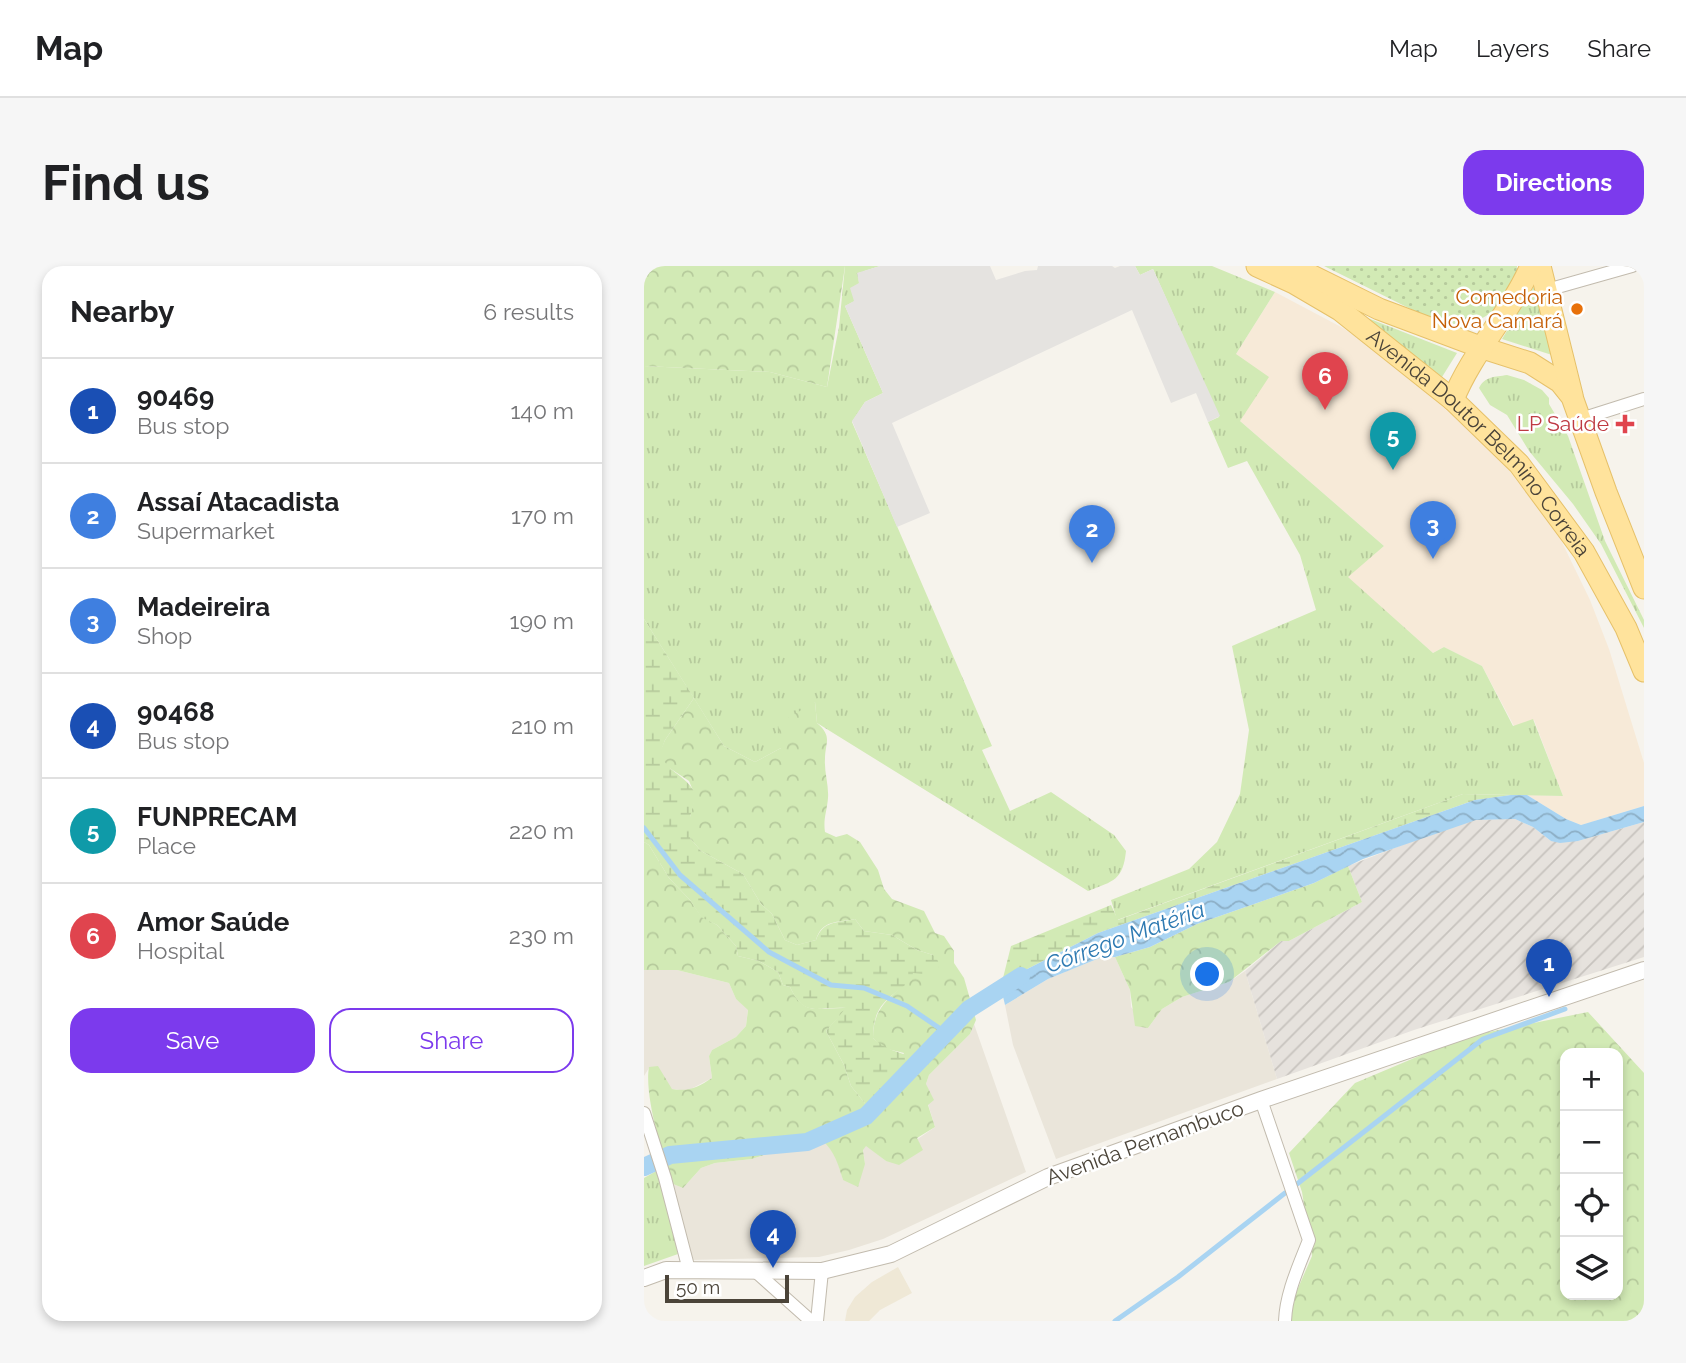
<!DOCTYPE html>
<meta charset="utf-8">
<style>
:root{--surface:#fff;--page:#f6f6f6;--text:#202124;--muted:#757577;--line:#e0e0e0;--accent:#7c3aed}
body{margin:0;font-family:Raleway,sans-serif;background:var(--page);color:var(--text)}
.controls{position:absolute;right:21px;bottom:21px;display:grid;overflow:hidden;border-radius:14px;box-shadow:0 4px 10px #0003}
.controls button{width:63px;height:63px;display:grid;place-items:center;padding:0;border:0;border-bottom:2px solid var(--line);background:var(--surface);color:var(--text);font:35px sans-serif}
.scale{position:absolute;left:21px;bottom:18px;width:124px;box-sizing:border-box;padding-left:7px;border:4px solid #4b4439;border-top:0;font-size:19px;line-height:24px;white-space:nowrap;color:#4b4439;-webkit-text-stroke:5px #fff;paint-order:stroke}
.you{position:absolute;left:564px;top:709px;width:24px;height:24px;margin:-18px;border:5px solid #fff;border-radius:50%;background:#1a73e8;box-shadow:0 0 0 10px #1a73e833}
.badge{display:grid;place-items:center;width:46px;height:46px;border-radius:50%;background:var(--accent);color:#fff;font-size:23px;font-weight:700}
.pin{position:absolute;translate:-50% -58px;filter:drop-shadow(0 2px 4px #0008)}
.pin::after{content:'';position:absolute;top:37px;width:24px;height:21px;background:inherit;clip-path:polygon(0 0,100% 0,50% 100%)}
.list{margin:0;padding:0;list-style:none}
h2{display:flex;justify-content:space-between;align-items:center;height:91px;margin:0;padding:0 28px;font-size:30px}
h2 small{font-size:23px;font-weight:400;color:var(--muted)}
.list li{display:grid;grid-template-columns:46px 1fr auto;gap:21px;align-items:center;box-sizing:border-box;height:105px;padding:0 28px;border-top:2px solid var(--line)}
.list b{display:block;font-size:26px;white-space:nowrap}
.list p{margin:0;font-size:23px;white-space:nowrap;color:var(--muted)}
.list em{font-size:23px;font-style:normal;color:var(--muted)}
.actions{display:flex;gap:14px;padding:21px 28px}
.actions a{flex:1;padding:16px 0;border:2px solid var(--accent);border-radius:21px;text-align:center;font-size:24px;color:var(--accent)}
.actions .main{background:var(--accent);color:#fff}
.icon{flex:none;width:38px;height:38px;fill:none;stroke:currentColor;stroke-width:2;stroke-linecap:round;stroke-linejoin:round}
.map{position:relative;flex:none;width:1000px;height:1055px;overflow:hidden;border-radius:21px}
header{display:flex;align-items:center;gap:42px;box-sizing:border-box;height:98px;padding:0 35px;background:var(--surface);border-bottom:2px solid var(--line)}
header strong{font-size:33px}
nav{display:flex;gap:38px;margin-inline-start:auto;font-size:24px}
.intro{display:flex;align-items:center;justify-content:space-between;box-sizing:border-box;height:168px;padding:0 42px}
h1{margin:0;font-size:49px}
.button{padding:18px 32px;border-radius:21px;background:var(--accent);color:#fff;font-size:24px;font-weight:700}
main{display:flex;gap:42px;padding:0 42px}
aside{flex:1;background:var(--surface);border-radius:21px;box-shadow:0 4px 10px #0003}
.map>svg:first-child{display:block}
.residential{fill:#eae5da}
.commercial{fill:#f7ead8}
.industrial{fill:url(#industrial-furrows)}
.education{fill:#efe8d6}
.grass{fill:url(#grass-tufts)}
.forest{fill:url(#forest-crowns);fill-rule:evenodd}
.wetland{fill:url(#wetland-marsh)}
.park{fill:url(#park-dots)}
.parking{fill:#e5e3e0}
.water{fill:url(#water-waves)}
.lines{fill:none;stroke-linecap:round;stroke-linejoin:round}
.stream{stroke:#a9d4f2;stroke-width:5}
.canal{stroke:#a9d4f2;stroke-width:18}
.minor-casing{stroke:#c2bbae;stroke-width:14}
.tertiary-casing{stroke:#c2bbae;stroke-width:18}
.primary-casing{stroke:#e6c16a;stroke-width:23}
.minor{stroke:#fff;stroke-width:12}
.tertiary{stroke:#fff;stroke-width:16}
.primary{stroke:#ffe39c;stroke-width:21}
.food-dot{fill:#e8710a;stroke:#fff;stroke-width:2.5}
.health-dot{fill:#e0444e;stroke:#fff;stroke-width:2.5}
.labels{text-anchor:middle;stroke-width:5;stroke-linejoin:round;paint-order:stroke}
.food-label{font-size:21px;fill:#c56008;stroke:#fff;text-anchor:end}
.health-label{font-size:21px;fill:#be3a42;stroke:#fff;text-anchor:end}
.street-label{font-size:21px;fill:#4b4439;stroke:#fff}
.water-label{font-size:23px;font-style:italic;fill:#2e7ab2;stroke:#fff}
</style>
<header>
<strong>Map</strong>
<nav><a>Map</a><a>Layers</a><a>Share</a></nav>
</header>
<div class="intro"><h1>Find us</h1><a class="button">Directions</a></div>
<main>
<aside>
<h2>Nearby<small>6 results</small></h2>
<ul class="list">
<li><span class="badge" style="background:#1a4fb4">1</span><div><b>90469</b><p>Bus stop</p></div><em>140 m</em></li>
<li><span class="badge" style="background:#3f7fe0">2</span><div><b>Assaí Atacadista</b><p>Supermarket</p></div><em>170 m</em></li>
<li><span class="badge" style="background:#3f7fe0">3</span><div><b>Madeireira</b><p>Shop</p></div><em>190 m</em></li>
<li><span class="badge" style="background:#1a4fb4">4</span><div><b>90468</b><p>Bus stop</p></div><em>210 m</em></li>
<li><span class="badge" style="background:#0f9aa8">5</span><div><b>FUNPRECAM</b><p>Place</p></div><em>220 m</em></li>
<li><span class="badge" style="background:#e0444e">6</span><div><b>Amor Saúde</b><p>Hospital</p></div><em>230 m</em></li>
</ul>
<div class="actions"><a class="main">Save</a><a>Share</a></div>
</aside>
<div class="map">
<svg width="1000" height="1055" viewBox="0 0 1000 1055">
<defs>
<pattern id="industrial-furrows" width="10" height="10" patternUnits="userSpaceOnUse" patternTransform="scale(1.75)"><rect width="10" height="10" fill="#e6e2dd"/><path d="M-1 1l2-2M0 10L10 0M9 11l2-2" fill="none" stroke="#c7c3be"/></pattern>
<pattern id="grass-tufts" width="24" height="20" patternUnits="userSpaceOnUse" patternTransform="scale(1.75)"><rect width="24" height="20" fill="#d2eab5"/><path d="M3 7l-1-3M5 7V3M7 7l1-3M15 17l-1-3M17 17v-4M19 17l1-3" fill="none" stroke="#b6ca9c"/></pattern>
<pattern id="forest-crowns" width="20" height="18" patternUnits="userSpaceOnUse" patternTransform="scale(1.75)"><rect width="20" height="18" fill="#d2eab5"/><path d="M2 6a3 3 0 1 1 6 0M12 15a3 3 0 1 1 6 0" fill="none" stroke="#b6ca9c"/></pattern>
<pattern id="wetland-marsh" width="20" height="14" patternUnits="userSpaceOnUse" patternTransform="scale(1.75)"><rect width="20" height="14" fill="#d2eab5"/><path d="M1 5h8M5 5V1M11 12h8M15 12V8" fill="none" stroke="#b6ca9c"/></pattern>
<pattern id="park-dots" width="8" height="8" patternUnits="userSpaceOnUse" patternTransform="scale(1.75)"><rect width="8" height="8" fill="#d2eab5"/><path d="M2 2h.1M6 6h.1" fill="none" stroke="#b6ca9c" stroke-width="1.8" stroke-linecap="round"/></pattern>
<pattern id="water-waves" width="16" height="10" patternUnits="userSpaceOnUse" patternTransform="scale(1.75)"><rect width="16" height="10" fill="#a9d4f2"/><path d="M0 5q4-4 8 0t8 0" fill="none" stroke="#8caec5"/></pattern>
</defs>
<rect width="100%" height="100%" fill="#f6f3ec"/>
<g class="residential">
<polygon points="458,691 471,691 486,724 487,741 504,762 518,743 538,731 585,716 601,705 633,813 412,893 369,779 361,739 404,713"/>
<polygon points="0,704 33,704 85,717 92,733 104,743 102,760 92,771 68,784 65,790 68,812 43,825 28,823 5,802 0,810"/>
<polygon points="330,758 382,906 239,973 205,984 175,991 46,994 29,918 39,922 57,902 71,897 108,893 140,882 159,881 179,874 187,883 193,894 199,914 221,898 219,883 222,879 242,895 291,861 284,838 282,818 285,809 326,768"/>
</g>
<polygon class="commercial" points="631,26 699,62 741,91 808,147 857,194 913,266 946,334 965,383 1000,497 1000,540 937,559 922,553 883,529 919,530 890,454 870,460 838,400 800,381 789,387 703,311 740,280 596,155 592,88"/>
<polygon class="industrial" points="871,553 889,561 907,575 934,575 1000,556 1000,691 770,764 633,813 601,705 637,675 645,675 718,636 704,600 797,564 832,554"/>
<polygon class="education" points="254,1001 268,1027 236,1044 225,1055 201,1055 203,1044 211,1031 228,1016"/>
<g class="grass">
<path d="M201,0H236L214,7L215,17L211,35L201,40L239,127L221,136L208,156L348,480L338,484L366,545L407,526L470,569L482,585C479,614 470,615 444,625L173,457L171,436L137,482L111,496L80,480L0,353V100L126,106L183,121L195,61Z"/>
<polygon points="491,0 568,0 631,26 592,88 625,111 596,155 740,280 704,311 789,387 800,381 838,400 869,460 889,453 919,530 819,528 473,654 467,634 545,603 573,576 596,528 605,464 588,380 672,344 656,289 603,195 584,202 564,156 575,151 509,3 496,9"/>
<polygon points="894,14 911,90 858,73"/>
<polygon points="721,51 813,87 798,111"/>
<path d="M863,109L880,114L898,124L905,132V138L924,170L961,275L1000,354V362L957,278L929,238L885,185L863,149L846,139L835,122C841,110 851,111 863,109Z"/>
<polygon points="14,904 34,988 0,1000 0,912"/>
</g>
<g class="forest">
<polygon points="0,0 201,0 183,121 126,106 0,100"/>
<path d="M50,432L80,480L111,496L137,482L134,458L171,436L173,457C189,471 181,476 181,493C180,506 185,519 184,532C183,545 179,553 181,566L192,571L203,568L216,576L234,604L240,623L248,633L280,645L291,667L300,670L310,685V697L320,712L332,754L326,768L285,809L282,818L290,834L284,839L291,861L273,872L279,884L255,899L242,895L222,880L219,884L221,898L214,921L199,914C194,898 191,886 178,874L159,881L140,882L108,893L71,897L57,902L39,922L29,918C18,889 0,829 5,801L14,800L28,823C45,826 54,821 68,812L65,790L68,784L92,771L102,760L104,744L92,733L85,717L33,704H0V576L5,579L25,612L46,634L57,650L73,659L92,680L94,690L115,695L134,706L139,719L146,721C161,752 174,741 203,742L182,765L200,799L207,820L227,845L260,787L239,782L229,772C229,736 251,732 269,707H278L289,689L273,684L248,669L220,665L211,653C194,657 178,653 172,674L153,679L141,674L128,648L117,638L99,608L57,585L46,572V551L51,529L45,515L21,499L15,488L21,474Z"/>
<polygon points="704,600 718,636 645,675 637,675 585,716 538,731 518,743 504,762 491,760 486,724 471,691 506,681 553,658 670,617"/>
<path d="M944,746L1000,807V1055H642L641,1052L668,990L658,926L645,887L711,817L820,771ZM921,787H974V1029H921Z"/>
</g>
<g class="wetland">
<path d="M0,353L50,432L21,474L16,488C26,509 42,508 52,529L46,551V572L57,585L99,608L117,638L128,648L141,674L153,679L172,674C179,654 194,657 211,653L220,665L248,669L273,684L289,689L294,695L296,710L269,707L268,714C245,732 229,738 229,772C243,786 258,785 274,795L227,845L207,820L200,799L182,765L202,742C173,740 161,753 146,721L139,719L134,706L115,695L94,690L92,680L73,659L57,651L46,634L25,612L5,579L0,576Z"/>
<polygon points="819,528 867,529 831,534 454,667 358,716 367,680 467,639 474,654"/>
</g>
<path class="park" d="M680,0H873C873,10 868,17 863,26C847,55 825,62 793,56Z"/>
<polygon class="parking" points="236,0 346,0 352,14 381,5 393,4 394,0 468,0 471,2 476,0 491,0 496,9 509,3 576,150 564,156 552,127 527,137 488,44 248,157 286,247 253,261 208,155 221,136 239,127 201,40 210,35 206,22 215,17 213,7"/>
<polygon class="water" points="867,529 883,529 922,553 937,559 1000,540 1000,556 934,575 916,577 907,575 889,561 871,553 832,554 719,593 670,617 553,658 506,681 471,691 458,691 404,713 361,739 357,722 358,716 454,667 831,534"/>
<g class="lines">
<g class="stream">
<polyline points="0,562 36,609 125,686 187,719 220,722 263,740 301,766"/>
<polyline points="653,918 839,773 921,743"/>
<polyline points="471,1055 534,1011 641,927"/>
</g>
<polyline class="canal" points="0,901 26,889 163,876 222,850 325,743 377,710"/>
<g class="minor-casing">
<g id="minor">
<polyline points="903,24 988,0"/>
<polyline points="937,153 1000,133"/>
<path d="M617,834L665,974C655,1000 642,1027 641,1055"/>
<polyline points="0,847 21,912 45,1004"/>
<polyline points="111,1005 167,1055"/>
<polyline points="173,1055 178,1005"/>
</g>
</g>
<g class="tertiary-casing">
<polyline id="tertiary" points="0,1012 22,1004 178,1005 247,988 404,911 617,834 1000,704"/>
</g>
<g class="primary-casing">
<g id="primary">
<path id="s1" d="M613,0L650,17L696,44L809,134L875,198L940,286L982,362L1000,405"/>
<polyline points="648,0 735,43 839,82 886,97 916,116 928,131 962,226 1000,322"/>
<polyline points="896,0 928,129"/>
<path d="M809,134C828,86 866,48 887,0"/>
</g>
</g>
<use href="#minor" class="minor"/>
<use href="#tertiary" class="tertiary"/>
<use href="#primary" class="primary"/>
</g>
<circle class="food-dot" cx="933" cy="43" r="7"/>
<path class="health-dot" d="M977.5 147.5h7v7h7v7h-7v7h-7v-7h-7v-7h7z"/>
<g class="labels">
<g class="food-label">
<text x="919" y="38">Comedoria<tspan x="919" dy="24">Nova Camará</tspan></text>
</g>
<g class="health-label">
<text x="965" y="165">LP Saúde</text>
</g>
<g class="street-label">
<text dy="7" stroke="none"><textPath href="#s1" startOffset="287">Avenida Doutor Belmino Correia</textPath></text>
<text transform="translate(501 877) rotate(-20)" y="7">Avenida Pernambuco</text>
</g>
<g class="water-label">
<text transform="translate(481 671) rotate(-20)" y="8">Córrego Matéria</text>
</g>
</g>
</svg>
<div class="controls">
<button>+</button>
<button>−</button>
<button><svg class="icon" aria-label="locate" viewBox="0 0 24 24"><circle cx="12" cy="12" r="6"/><path d="M12 2v4M12 18v4M2 12h4M18 12h4"/></svg></button>
<button><svg class="icon" aria-label="layers" viewBox="0 0 24 24"><path d="M12 4l9 5-9 5-9-5zM3 14l9 5 9-5"/></svg></button>
</div>
<div class="scale">50 m</div>
<div class="you"></div>
<div class="pin badge" style="left:905px;top:731px;background:#1a4fb4">1</div>
<div class="pin badge" style="left:448px;top:297px;background:#3f7fe0">2</div>
<div class="pin badge" style="left:789px;top:293px;background:#3f7fe0">3</div>
<div class="pin badge" style="left:129px;top:1002px;background:#1a4fb4">4</div>
<div class="pin badge" style="left:749px;top:204px;background:#0f9aa8">5</div>
<div class="pin badge" style="left:681px;top:144px;background:#e0444e">6</div>
</div>
</main>
